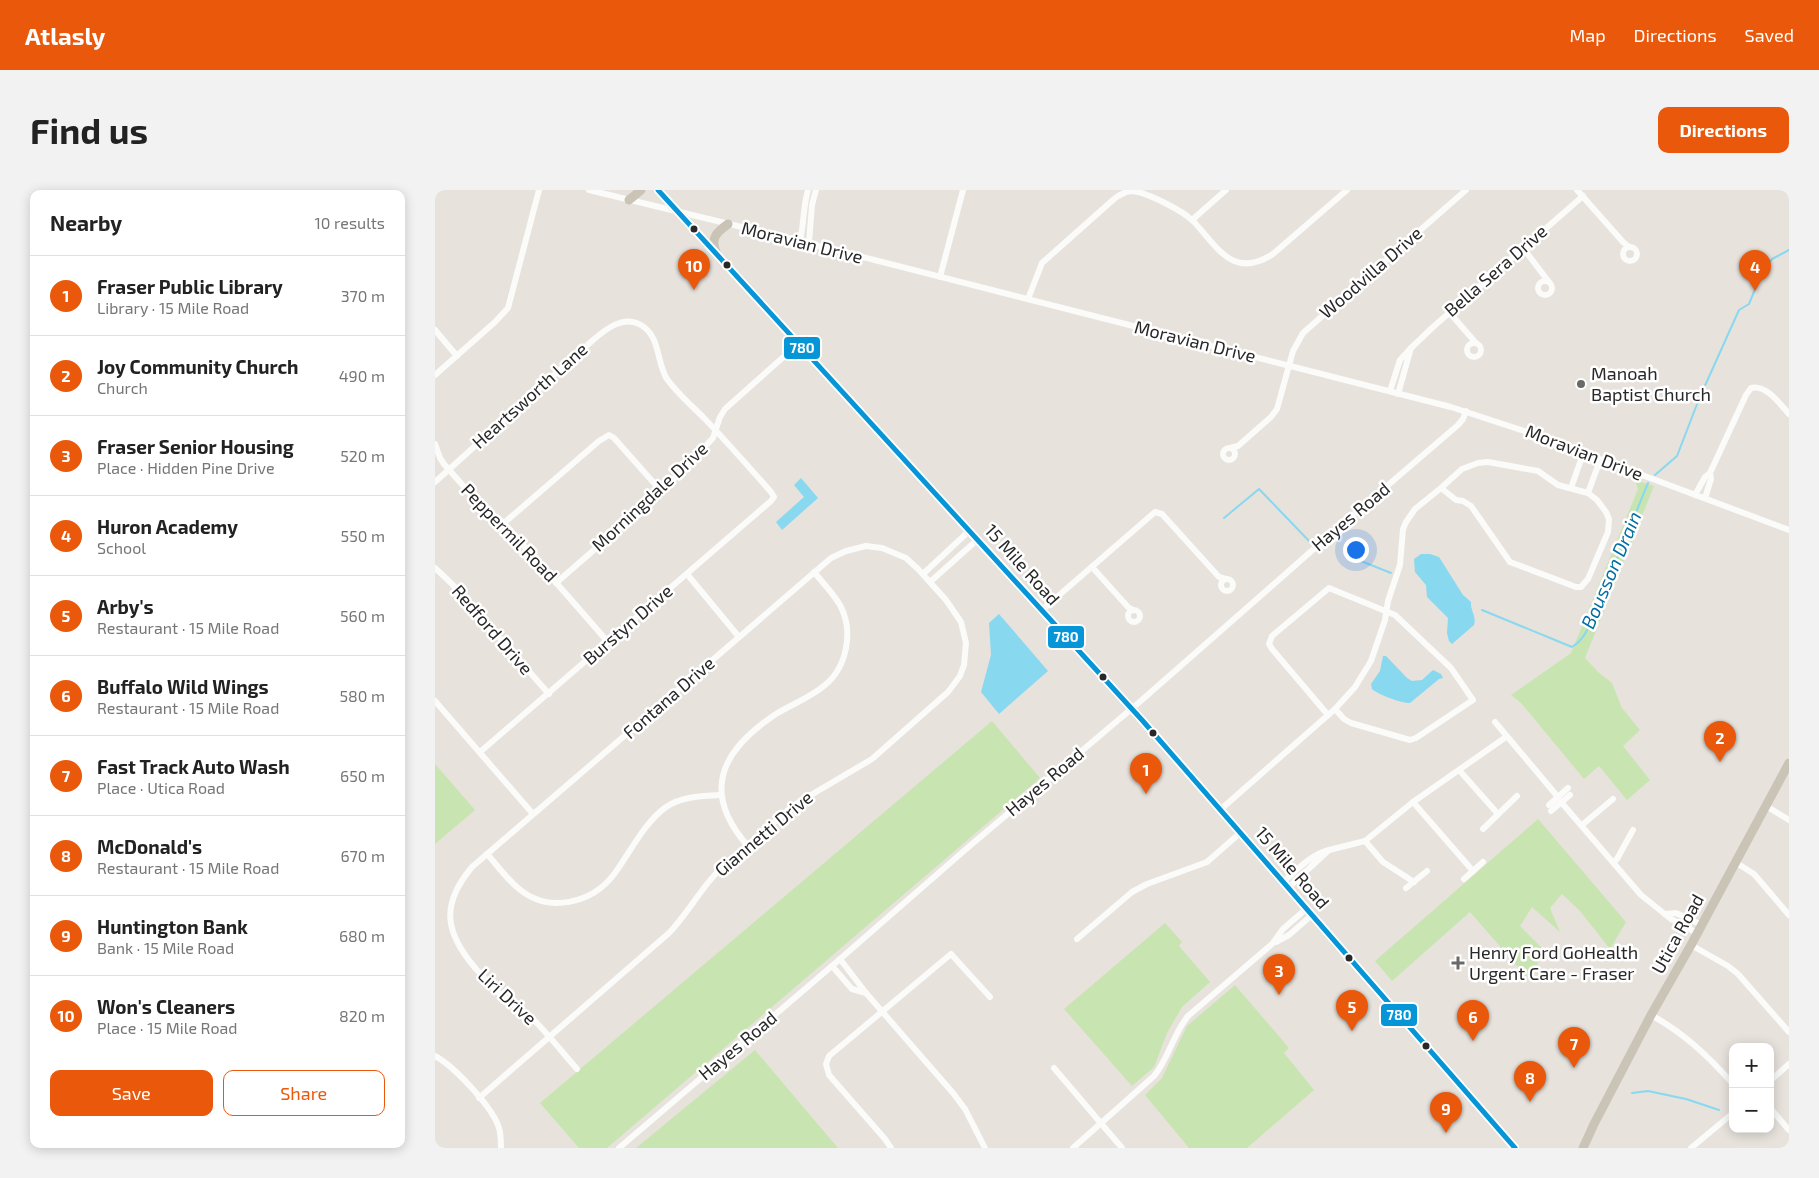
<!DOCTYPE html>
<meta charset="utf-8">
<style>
:root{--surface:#fff;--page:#f2f2f2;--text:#222;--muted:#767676;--line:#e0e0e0;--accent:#ea580c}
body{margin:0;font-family:"Exo 2",sans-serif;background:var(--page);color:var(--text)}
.controls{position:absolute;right:15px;bottom:15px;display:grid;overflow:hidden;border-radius:10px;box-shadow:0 2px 12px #0003}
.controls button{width:45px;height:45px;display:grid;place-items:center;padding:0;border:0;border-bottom:1px solid var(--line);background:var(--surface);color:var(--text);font:25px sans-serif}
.you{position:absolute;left:920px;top:359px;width:18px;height:18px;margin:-12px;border:4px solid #fff;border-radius:50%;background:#1a73e8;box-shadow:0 0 0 8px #1a73e833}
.badge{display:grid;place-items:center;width:32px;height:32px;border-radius:50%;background:var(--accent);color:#fff;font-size:16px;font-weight:700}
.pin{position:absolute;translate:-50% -41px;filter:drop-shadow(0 1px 2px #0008)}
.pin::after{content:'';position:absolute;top:26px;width:18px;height:15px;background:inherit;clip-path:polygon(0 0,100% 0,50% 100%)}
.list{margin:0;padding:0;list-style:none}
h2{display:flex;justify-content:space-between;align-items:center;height:65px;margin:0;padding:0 20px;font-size:21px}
h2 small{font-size:16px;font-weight:400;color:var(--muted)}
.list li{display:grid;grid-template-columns:32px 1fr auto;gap:15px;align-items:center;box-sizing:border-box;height:80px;padding:0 20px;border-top:1px solid var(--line)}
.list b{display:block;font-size:19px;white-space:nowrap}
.list p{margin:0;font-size:16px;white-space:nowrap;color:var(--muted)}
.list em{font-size:16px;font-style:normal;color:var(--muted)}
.actions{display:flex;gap:10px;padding:15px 20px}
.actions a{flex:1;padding:11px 0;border:1px solid var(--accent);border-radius:10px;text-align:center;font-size:18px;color:var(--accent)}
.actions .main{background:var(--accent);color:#fff}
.map{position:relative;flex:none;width:1354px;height:958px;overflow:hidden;border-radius:10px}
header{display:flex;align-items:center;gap:30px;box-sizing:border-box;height:70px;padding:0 25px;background:var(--accent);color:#fff}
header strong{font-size:24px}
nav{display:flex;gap:28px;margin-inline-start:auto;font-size:18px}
.intro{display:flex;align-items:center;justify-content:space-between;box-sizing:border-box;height:120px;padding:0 30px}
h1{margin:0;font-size:35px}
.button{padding:12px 22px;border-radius:10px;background:var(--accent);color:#fff;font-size:18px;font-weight:700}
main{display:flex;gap:30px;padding:0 30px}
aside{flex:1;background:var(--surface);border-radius:10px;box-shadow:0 2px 12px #0003}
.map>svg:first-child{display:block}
.green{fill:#c8e5b1}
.water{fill:#88d8f0}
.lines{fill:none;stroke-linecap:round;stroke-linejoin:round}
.stream{stroke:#88d8f0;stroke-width:2}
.minor{stroke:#fbfbfa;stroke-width:6}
.major{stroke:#cac4b7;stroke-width:9}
.bus-1-casing{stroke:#fff;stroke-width:9}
.bus-1{stroke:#0696d7;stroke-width:5}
.bus-dot{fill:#282828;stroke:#fff;stroke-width:2}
.poi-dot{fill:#6b6967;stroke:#fff;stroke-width:2}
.labels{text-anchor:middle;stroke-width:5;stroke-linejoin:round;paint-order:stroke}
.street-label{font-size:18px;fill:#282828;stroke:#fff}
.poi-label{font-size:18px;fill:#282828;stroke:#fff;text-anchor:start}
.water-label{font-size:19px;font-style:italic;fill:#026ea1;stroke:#fff}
.line-badge{stroke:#fff;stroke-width:2}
.badge-label{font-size:14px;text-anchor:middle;font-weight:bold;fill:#fff}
</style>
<header>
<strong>Atlasly</strong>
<nav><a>Map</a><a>Directions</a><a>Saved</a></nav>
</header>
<div class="intro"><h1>Find us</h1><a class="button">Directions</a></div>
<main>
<aside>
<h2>Nearby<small>10 results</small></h2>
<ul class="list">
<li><span class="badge">1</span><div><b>Fraser Public Library</b><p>Library · 15 Mile Road</p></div><em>370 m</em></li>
<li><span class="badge">2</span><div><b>Joy Community Church</b><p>Church</p></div><em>490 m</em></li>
<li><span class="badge">3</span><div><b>Fraser Senior Housing</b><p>Place · Hidden Pine Drive</p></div><em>520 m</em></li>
<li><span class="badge">4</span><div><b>Huron Academy</b><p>School</p></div><em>550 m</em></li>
<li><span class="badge">5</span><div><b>Arby's</b><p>Restaurant · 15 Mile Road</p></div><em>560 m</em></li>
<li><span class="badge">6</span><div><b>Buffalo Wild Wings</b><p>Restaurant · 15 Mile Road</p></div><em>580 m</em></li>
<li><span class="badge">7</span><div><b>Fast Track Auto Wash</b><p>Place · Utica Road</p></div><em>650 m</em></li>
<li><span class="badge">8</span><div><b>McDonald's</b><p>Restaurant · 15 Mile Road</p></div><em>670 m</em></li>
<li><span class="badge">9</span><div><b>Huntington Bank</b><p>Bank · 15 Mile Road</p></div><em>680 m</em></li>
<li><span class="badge">10</span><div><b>Won's Cleaners</b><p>Place · 15 Mile Road</p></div><em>820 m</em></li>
</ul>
<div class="actions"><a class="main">Save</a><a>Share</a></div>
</aside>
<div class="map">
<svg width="1354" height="958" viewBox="0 0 1354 958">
<rect width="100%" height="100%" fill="#e7e2dc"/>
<g class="green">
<polygon points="1200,290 1219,296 1150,468 1163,482 1177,493 1187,518 1205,540 1188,556 1215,590 1192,610 1164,576 1149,589 1086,513 1076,505 1136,463 1203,299"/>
<polygon points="557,531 605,588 172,958 144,958 105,913"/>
<polygon points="0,574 40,620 0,654"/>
<polygon points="1103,629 1191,732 1175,759 1145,721 1127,704 1115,718 1125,742 1097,717 1085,736 1106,757 1102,777 1091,786 1035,722 957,791 940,771"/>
<polygon points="730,733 747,752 744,756 775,792 747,817 732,843 719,877 697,896 629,819"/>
<polygon points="800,795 854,858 849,863 879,900 812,958 754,958 710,905 727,888 752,836"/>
<polygon points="320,860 403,958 201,958"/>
</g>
<g class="water">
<polygon points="366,288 383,308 347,340 341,332 369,307 359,295"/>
<path d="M986,364H995L1004,367L1028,405L1036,412C1035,420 1042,427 1039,435L1017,454L1014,451L1012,443L1013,428L992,407L991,395L980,382L979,369Z"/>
<polygon points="564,424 613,481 564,524 546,502 556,465 554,433"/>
<path d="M948,466H951L972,488L977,491L987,490L998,480L1006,484L1008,488L1004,489L975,513C966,513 944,505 937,499L936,494L945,481Z"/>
</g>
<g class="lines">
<g class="stream">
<polyline points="1220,285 1242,266 1264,209 1304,120 1314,114 1327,82 1337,69 1354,60"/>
<polyline points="789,328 824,299 875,352"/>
<polyline points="916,367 956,383"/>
<path d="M1047,420L1137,457C1146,452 1150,444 1155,435L1213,293"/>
<polyline points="1197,903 1213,901 1251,909 1284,920"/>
</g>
<g class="minor">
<polyline points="154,0 365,51 1016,217 1095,243 1354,340"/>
<polyline points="1142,0 1188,52 1194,57"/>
<polyline points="757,30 791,0"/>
<path d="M365,51C369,34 368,17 373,0"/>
<polyline points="374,53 377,15 381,0"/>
<circle cx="1195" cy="64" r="7"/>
<polyline points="1088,58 1114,92"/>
<polyline points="505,87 528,0"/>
<circle cx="1110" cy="98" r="7"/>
<path d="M593,109L607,73L679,9C684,5 689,2 696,1C710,1 748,21 758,31C783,57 797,90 838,64L912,0"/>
<polyline points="1014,122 1041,153"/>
<polyline points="0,140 22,166"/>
<circle cx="1039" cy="160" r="7"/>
<polyline points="976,158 998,137 1148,6"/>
<polyline points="0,185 60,132 73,118 104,0"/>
<polyline points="955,201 965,170 976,158 963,204"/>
<polyline points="0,254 5,268 9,274 46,316 69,333 173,452"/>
<circle cx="794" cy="264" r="6"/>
<polyline points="795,258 803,256 836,227 842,219 858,161 868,143 1031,0"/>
<path d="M1275,283L1311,205L1316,198C1331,194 1345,214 1354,224"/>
<path d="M0,292L158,150C171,139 188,125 206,135C226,147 221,172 232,189C242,203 257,216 269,228C292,252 314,277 336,302L339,307L336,311L45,562"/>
<polyline points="1136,298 1148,264"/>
<polyline points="1153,303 1165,270"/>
<polyline points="1260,305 1270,287 1275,283 1276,289 1270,308"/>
<polyline points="69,333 164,251 174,245 179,248 226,301"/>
<polyline points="657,377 693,417 698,420"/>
<polyline points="0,378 17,394 114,504"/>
<polyline points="252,384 304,447"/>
<polyline points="488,384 534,341"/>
<circle cx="792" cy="395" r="6"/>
<polyline points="495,392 542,350"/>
<polyline points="121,393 222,305 251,277 278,248 285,227 290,219 363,154"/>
<circle cx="699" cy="426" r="6"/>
<polyline points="607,420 720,322 727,324 784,387 791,389"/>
<polyline points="0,511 98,624"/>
<polyline points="893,525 837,459 834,454 837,446 894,398 960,425 1016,478 1038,510 981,548 975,550 916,533 909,529 900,519"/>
<polyline points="1060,532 1123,607"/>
<polyline points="1024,580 1063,624"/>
<polyline points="978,612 1038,681"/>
<polyline points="1126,612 1206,705 1236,729 1262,743"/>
<polyline points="1114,615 1133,598"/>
<polyline points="1331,616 1354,630"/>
<polyline points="785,620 900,519 920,497 936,471 950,430 953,411 965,375 968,339 971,332 980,319 1006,298 1027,279 1043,273 1053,272 1103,281 1123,295 1153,303 1162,310 1171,322 1174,329 1173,342 1153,389 1146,397 1141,397 1075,372 1036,316 1028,311 1021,310 1006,298"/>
<polyline points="1116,621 1135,605"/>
<polyline points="1147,635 1178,609"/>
<polyline points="1048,639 1082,606"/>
<polyline points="930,651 948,672 979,692"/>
<path d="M312,655C266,602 286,560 341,524C357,514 375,508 390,495C412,477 419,441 405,415C398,403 388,393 379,382"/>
<polyline points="894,660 930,651 978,612 1071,547"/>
<path d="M52,664C62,675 71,688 83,698C113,724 157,714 180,683C196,661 209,633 231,617C247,606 268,606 286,605"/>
<polyline points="1178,672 1182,669 1198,640"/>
<polyline points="1300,672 1319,684 1354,725"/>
<polyline points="1029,689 1048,672"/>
<path d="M848,692C862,680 875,665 894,660L853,698"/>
<polyline points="971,698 992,681"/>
<polyline points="1230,724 1241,723 1267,735"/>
<polyline points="642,749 697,702 712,694 772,672 805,643"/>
<polyline points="841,752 854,745 877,725"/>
<polyline points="1256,755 1293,776 1303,784 1354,842"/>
<polyline points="405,769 431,803 518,903 530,919 550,958"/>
<polyline points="397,776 417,799 431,803"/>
<path d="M1216,825C1249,843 1273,866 1298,894"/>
<path d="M0,866C19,876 55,915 63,935C66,942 66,950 66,958"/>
<polyline points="619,878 687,958"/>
<polyline points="1335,891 1354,874"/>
<path d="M44,908L234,743C253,723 266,698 286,678L359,615L437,569L513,502L525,486L529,475L531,453L526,432L511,410L483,379L471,368L447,358L431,356L411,361L396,368L37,677C5,715 10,743 41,779C49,787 56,796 65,804C75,812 86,818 96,827C112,843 127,862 142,879"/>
<polyline points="1335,918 1354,940"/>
<polyline points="184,958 397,776 530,660 708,509 881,357 1023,235 1028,229 1031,221"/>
<polyline points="456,958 450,949 394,885 391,874 394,866 516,764 555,807"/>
<path d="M638,958L719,886C734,868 738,844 753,826L837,754L848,739L871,719"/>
<polyline points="1256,958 1298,923"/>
</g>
<g class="major">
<polyline points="223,0 707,530 1080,958"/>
<polyline points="194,10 206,0"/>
<path d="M281,62C275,48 282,42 293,34"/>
<polyline points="1148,958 1159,934 1216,825 1256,755 1354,573"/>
</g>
<g class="bus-1-casing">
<polyline id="bus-1" points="223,0 707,530 1080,958"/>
</g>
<use href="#bus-1" class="bus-1"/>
</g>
<g class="bus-dot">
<circle cx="259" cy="39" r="4.5"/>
<circle cx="292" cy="75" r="4.5"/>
<circle cx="668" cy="487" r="4.5"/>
<circle cx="718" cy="543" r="4.5"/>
<circle cx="914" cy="768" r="4.5"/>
<circle cx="991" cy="856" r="4.5"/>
</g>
<g class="poi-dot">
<circle cx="1146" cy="194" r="5"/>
<path d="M1020.5 765.5h5v5h5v5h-5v5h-5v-5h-5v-5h5z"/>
</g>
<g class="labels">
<g class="street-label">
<text transform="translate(367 53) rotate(14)" y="6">Moravian Drive</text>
<text transform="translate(1061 81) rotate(-41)" y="6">Bella Sera Drive</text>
<text transform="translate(936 83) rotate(-41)" y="6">Woodvilla Drive</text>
<text transform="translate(760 152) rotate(14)" y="6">Moravian Drive</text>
<text transform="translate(95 206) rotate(-42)" y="6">Heartsworth Lane</text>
<text transform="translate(1149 263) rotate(21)" y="6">Moravian Drive</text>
<text transform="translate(215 307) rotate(-43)" y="6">Morningdale Drive</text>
<text transform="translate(916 327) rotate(-40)" y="6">Hayes Road</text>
<text transform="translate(74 343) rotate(46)" y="6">Peppermil Road</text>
<text transform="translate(587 375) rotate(48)" y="6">15 Mile Road</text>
<text transform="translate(193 435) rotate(-41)" y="6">Burstyn Drive</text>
<text transform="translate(57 440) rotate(49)" y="6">Redford Drive</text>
<text transform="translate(234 508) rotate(-41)" y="6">Fontana Drive</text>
<text transform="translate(610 592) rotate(-40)" y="6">Hayes Road</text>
<text transform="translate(329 644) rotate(-40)" y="6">Giannetti Drive</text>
<text transform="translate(857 678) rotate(49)" y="6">15 Mile Road</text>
<text transform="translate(1243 744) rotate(-61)" y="6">Utica Road</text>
<text transform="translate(72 807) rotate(43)" y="6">Liri Drive</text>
<text transform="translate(303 856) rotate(-40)" y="6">Hayes Road</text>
</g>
<g class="poi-label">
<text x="1156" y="190">Manoah<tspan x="1156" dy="21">Baptist Church</tspan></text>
<text x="1034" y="769">Henry Ford GoHealth<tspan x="1034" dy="21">Urgent Care - Fraser</tspan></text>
</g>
<g class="water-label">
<text transform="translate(1176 380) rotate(-67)" y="7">Bousson Drain</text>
</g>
</g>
<g class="line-badge">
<rect x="348" y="146" width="38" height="24" rx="5" fill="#0696d7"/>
<rect x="612" y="435" width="38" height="24" rx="5" fill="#0696d7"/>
<rect x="945" y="813" width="38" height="24" rx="5" fill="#0696d7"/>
</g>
<g class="badge-label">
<text x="367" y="163">780</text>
<text x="631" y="452">780</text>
<text x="964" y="830">780</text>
</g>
</svg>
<div class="controls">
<button>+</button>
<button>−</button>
</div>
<div class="you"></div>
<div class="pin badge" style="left:711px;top:604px">1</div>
<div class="pin badge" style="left:1285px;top:572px">2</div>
<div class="pin badge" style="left:844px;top:805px">3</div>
<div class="pin badge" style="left:1320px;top:101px">4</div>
<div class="pin badge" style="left:917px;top:841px">5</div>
<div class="pin badge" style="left:1038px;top:851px">6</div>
<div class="pin badge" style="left:1139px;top:878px">7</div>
<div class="pin badge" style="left:1095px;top:912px">8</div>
<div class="pin badge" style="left:1011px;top:943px">9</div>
<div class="pin badge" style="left:259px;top:100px">10</div>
</div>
</main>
